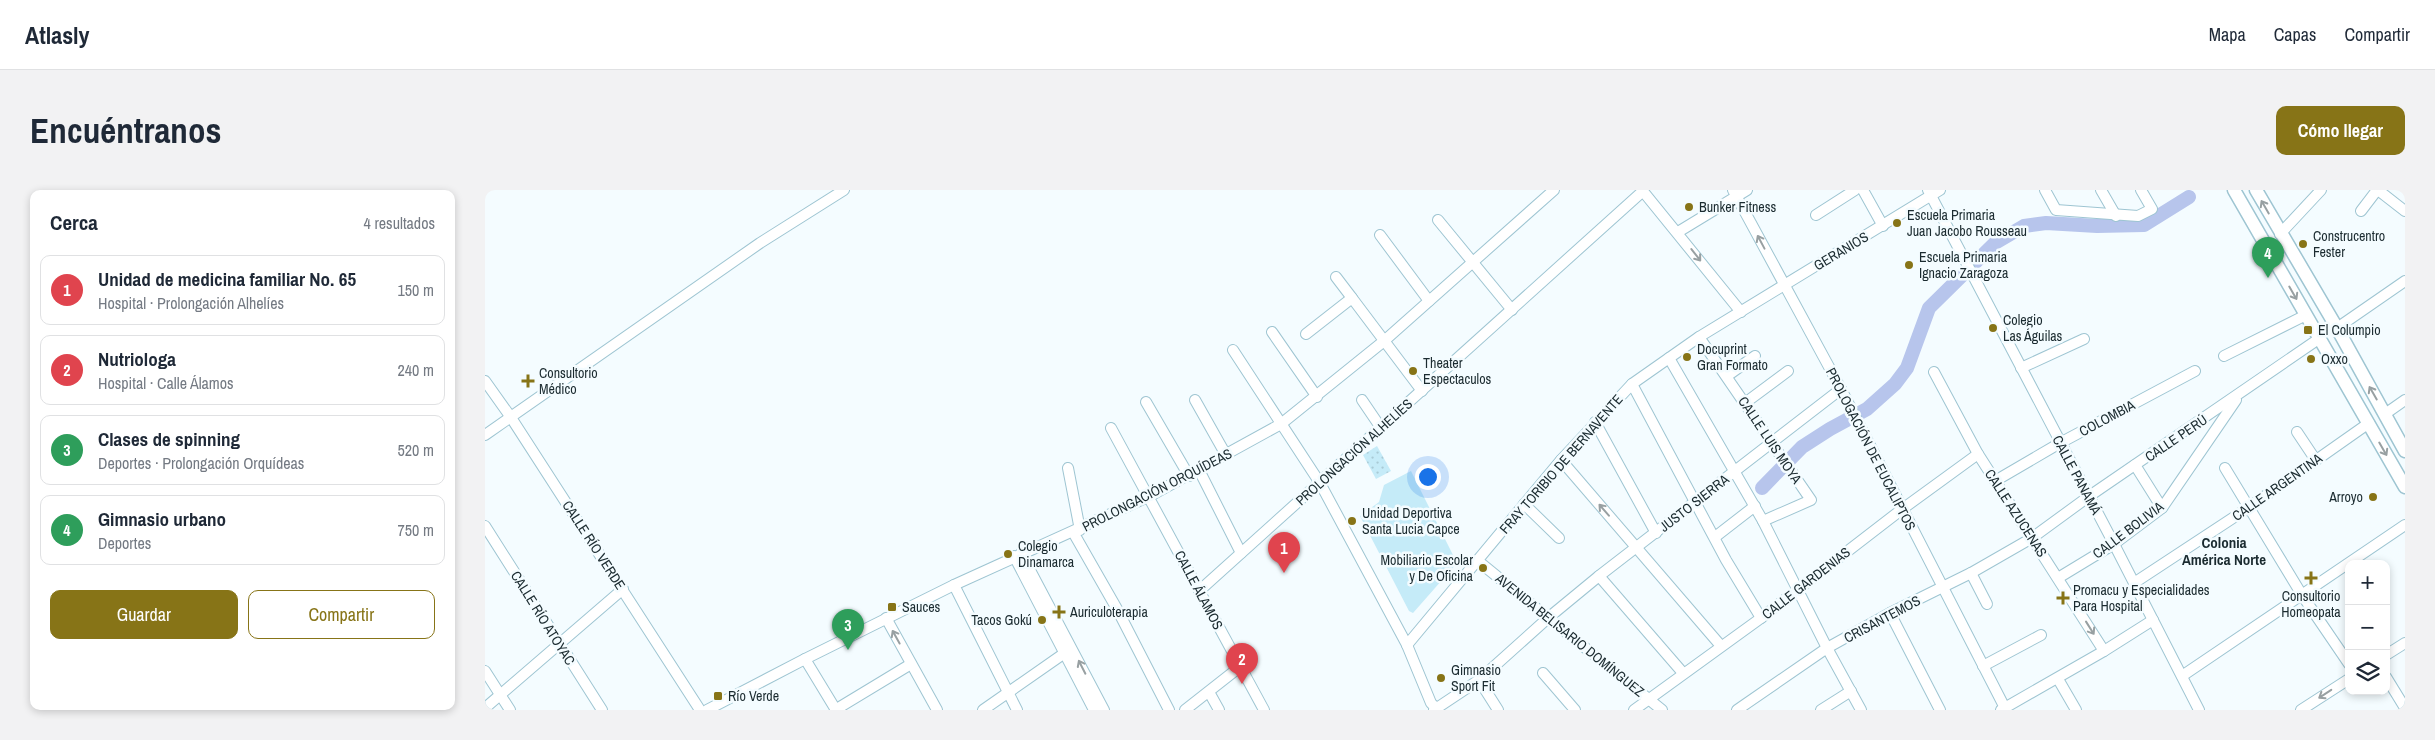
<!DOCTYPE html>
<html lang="es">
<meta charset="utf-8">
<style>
:root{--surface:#fff;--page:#f2f2f3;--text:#1f2937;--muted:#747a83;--line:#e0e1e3;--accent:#877417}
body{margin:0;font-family:"Archivo Narrow",sans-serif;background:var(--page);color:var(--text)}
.controls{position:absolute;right:15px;bottom:15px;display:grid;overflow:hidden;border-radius:10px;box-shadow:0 2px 8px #0003}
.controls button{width:45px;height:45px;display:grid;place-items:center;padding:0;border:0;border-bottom:1px solid var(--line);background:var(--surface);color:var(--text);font:25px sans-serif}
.you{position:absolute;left:942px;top:286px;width:18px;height:18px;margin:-12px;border:4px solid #fff;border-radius:50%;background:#1a73e8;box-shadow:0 0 0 8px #1a73e833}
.badge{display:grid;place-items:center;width:32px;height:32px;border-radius:50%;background:var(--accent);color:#fff;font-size:16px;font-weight:700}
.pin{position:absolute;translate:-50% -41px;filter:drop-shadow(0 1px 2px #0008)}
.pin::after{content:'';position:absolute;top:26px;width:18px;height:15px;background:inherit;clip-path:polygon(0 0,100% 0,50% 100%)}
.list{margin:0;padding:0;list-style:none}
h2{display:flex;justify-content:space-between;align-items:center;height:65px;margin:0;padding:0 20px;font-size:21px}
h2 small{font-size:16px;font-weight:400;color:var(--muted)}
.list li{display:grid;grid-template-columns:32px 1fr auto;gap:15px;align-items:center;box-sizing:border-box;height:70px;margin:0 10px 10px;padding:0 10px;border:1px solid var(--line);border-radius:10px}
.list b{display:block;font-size:19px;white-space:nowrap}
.list p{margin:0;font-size:16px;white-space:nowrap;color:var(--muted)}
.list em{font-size:16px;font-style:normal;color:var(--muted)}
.actions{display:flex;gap:10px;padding:15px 20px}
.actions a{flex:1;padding:11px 0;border:1px solid var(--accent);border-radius:10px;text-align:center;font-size:18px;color:var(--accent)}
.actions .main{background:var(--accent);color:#fff}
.icon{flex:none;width:28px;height:28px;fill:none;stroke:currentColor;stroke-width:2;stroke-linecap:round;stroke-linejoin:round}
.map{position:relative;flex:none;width:1920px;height:520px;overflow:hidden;border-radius:10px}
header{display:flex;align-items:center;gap:30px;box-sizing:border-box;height:70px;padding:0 25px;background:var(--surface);border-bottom:1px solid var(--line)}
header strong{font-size:24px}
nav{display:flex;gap:28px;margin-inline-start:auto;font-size:18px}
.intro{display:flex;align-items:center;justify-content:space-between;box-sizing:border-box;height:120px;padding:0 30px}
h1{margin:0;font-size:35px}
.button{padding:12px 22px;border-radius:10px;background:var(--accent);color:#fff;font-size:18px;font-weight:700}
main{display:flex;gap:30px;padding:0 30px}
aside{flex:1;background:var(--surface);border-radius:10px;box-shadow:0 2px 8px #0003}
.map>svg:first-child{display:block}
.grass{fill:url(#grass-dots)}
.garden{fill:#c5ebf8}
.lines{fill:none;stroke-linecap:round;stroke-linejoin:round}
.river{stroke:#b7c5ec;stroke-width:14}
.minor-casing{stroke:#9ec5d2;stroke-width:12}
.major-casing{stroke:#9ec5d2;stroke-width:15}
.minor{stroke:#fff;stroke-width:10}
.major{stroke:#fff;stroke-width:12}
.oneway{stroke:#98a0a2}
.poi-dot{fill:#877417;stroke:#f4fcff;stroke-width:2}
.labels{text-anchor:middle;stroke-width:5;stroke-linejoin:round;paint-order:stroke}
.poi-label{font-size:14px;fill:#1b2b30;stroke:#f4fcff;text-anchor:start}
.street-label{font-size:14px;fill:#1b2b30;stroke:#f4fcff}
.neighbourhood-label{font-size:15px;font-weight:bold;fill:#1b2b30;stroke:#f4fcff}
</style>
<header>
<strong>Atlasly</strong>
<nav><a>Mapa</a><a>Capas</a><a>Compartir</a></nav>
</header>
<div class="intro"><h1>Encuéntranos</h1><a class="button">Cómo llegar</a></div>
<main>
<aside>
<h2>Cerca<small>4 resultados</small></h2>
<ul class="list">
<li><span class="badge" style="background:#e0444e">1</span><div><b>Unidad de medicina familiar No. 65</b><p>Hospital · Prolongación Alhelíes</p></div><em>150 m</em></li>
<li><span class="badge" style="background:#e0444e">2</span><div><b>Nutriologa</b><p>Hospital · Calle Álamos</p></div><em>240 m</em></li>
<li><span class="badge" style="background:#2e9e5b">3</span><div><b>Clases de spinning</b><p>Deportes · Prolongación Orquídeas</p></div><em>520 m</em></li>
<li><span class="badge" style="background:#2e9e5b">4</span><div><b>Gimnasio urbano</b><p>Deportes</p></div><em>750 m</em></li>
</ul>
<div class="actions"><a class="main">Guardar</a><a>Compartir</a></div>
</aside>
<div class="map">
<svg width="1920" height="520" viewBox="0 0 1920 520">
<defs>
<pattern id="grass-dots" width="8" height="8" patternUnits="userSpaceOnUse" patternTransform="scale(1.25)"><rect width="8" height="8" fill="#c5ebf8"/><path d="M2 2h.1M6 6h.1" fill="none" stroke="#a9cad5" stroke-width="1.8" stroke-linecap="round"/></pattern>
</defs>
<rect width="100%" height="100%" fill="#f4fcff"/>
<polygon class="grass" points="892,256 906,281 891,289 878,265"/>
<polygon class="garden" points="926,281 972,373 928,423 924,421 875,326 894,312 899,295"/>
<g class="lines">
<polyline class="river" points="1277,298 1317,257 1345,239 1382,219 1410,194 1422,178 1444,118 1510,53 1539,36 1561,33 1612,36 1659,35 1704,7"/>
<g class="minor-casing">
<g id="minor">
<polyline points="1157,0 1256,122"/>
<polyline points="1248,0 1356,199 1521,520"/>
<polyline points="1378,0 1398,36"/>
<polyline points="1443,0 1629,354 1714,520"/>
<polyline points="1560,0 1571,20 1653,26 1667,19 1656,0"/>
<polyline points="1616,0 1631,26"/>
<polyline points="1893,0 1920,21"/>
<polyline points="1876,21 1892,0"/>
<polyline points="1331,25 1370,0"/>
<polyline points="953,30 1027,120"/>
<polyline points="1193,42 1262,0"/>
<polyline points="1795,44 1836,0"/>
<polyline points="895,45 944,111"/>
<polyline points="851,87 867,108"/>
<polyline points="1852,138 1920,91"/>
<polyline points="787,142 832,207"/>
<polyline points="821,144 867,108 937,201"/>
<polyline points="1214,147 1326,310 1278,331"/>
<polyline points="748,160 835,293 922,455 946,513 953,520"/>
<polyline points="1739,166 1821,125"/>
<polyline points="1184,168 1278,331 1342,458 1376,520"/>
<polyline points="1536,178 1599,149"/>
<polyline points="1449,182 1493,264 1619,461 1516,520"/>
<polyline points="1242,186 1270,166"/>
<polyline points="0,191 25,226 215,520"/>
<polyline points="1147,194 1241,370 1276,428"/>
<polyline points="710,210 741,265"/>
<polyline points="877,210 896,238"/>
<polyline points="661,212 704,286"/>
<polyline points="1260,213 1303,181"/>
<polyline points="1900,224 1920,210"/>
<polyline points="1110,232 1171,343"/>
<polyline points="626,238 779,520"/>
<polyline points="1812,242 1830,269"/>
<polyline points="0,245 275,53 359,0"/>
<polyline points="1076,270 1236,456"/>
<polyline points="1650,275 1677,318"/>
<polyline points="583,278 595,340"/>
<polyline points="1740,278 1817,405 1864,474"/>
<polyline points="714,280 756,363"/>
<polyline points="1510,291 1575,253 1710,181"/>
<polyline points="1039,314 1074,348"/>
<polyline points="0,336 117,520"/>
<polyline points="588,342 632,419 684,520"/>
<polyline points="1230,347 1270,316"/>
<polyline points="536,363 619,520"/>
<polyline points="529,366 609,520"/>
<polyline points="993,371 1177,520"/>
<polyline points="1486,383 1502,414"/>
<polyline points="1114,386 1198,483"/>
<polyline points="1573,388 1629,354 1677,318 1751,210"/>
<polyline points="1649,393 1763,318 1884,233"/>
<polyline points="469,395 532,520"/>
<polyline points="714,401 1158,1"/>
<polyline points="1405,423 1455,520"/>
<polyline points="401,428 452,520"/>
<polyline points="922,455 1076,270 1147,194 1214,147 1455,0"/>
<polyline points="1619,461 1668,430"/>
<polyline points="1901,465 1920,453"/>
<polyline points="320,469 351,520"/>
<polyline points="1498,476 1556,445"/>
<polyline points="0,481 25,520"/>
<polyline points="1058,483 1090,520"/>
<polyline points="1697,486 1920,335"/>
<polyline points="1901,487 1920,518"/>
<polyline points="1573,489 1591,520"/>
<polyline points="994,490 1013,520"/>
<polyline points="724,502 734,520"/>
<polyline points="0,518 138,399"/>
<polyline points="222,520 320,469 469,395 665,306 796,234 899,151 1069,0"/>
<polyline points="350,520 426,474"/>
<polyline points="498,520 584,460"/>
<polyline points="700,520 756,476"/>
<polyline points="949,520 994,490 1063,428 1114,386 1356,199"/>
<polyline points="1149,520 1276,428 1416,320 1493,264"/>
<polyline points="1252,520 1342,458 1405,423 1486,383 1547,348 1603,307 1835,148"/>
<polyline points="1336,520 1366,501"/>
<polyline points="1816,520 1864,489"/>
</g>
</g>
<g class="major-casing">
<g id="major">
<polyline points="1749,0 1920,297"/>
<polyline points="1771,0 1852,138 1920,261"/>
</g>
</g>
<use href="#minor" class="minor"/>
<use href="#major" class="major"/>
</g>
<defs><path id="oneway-shaft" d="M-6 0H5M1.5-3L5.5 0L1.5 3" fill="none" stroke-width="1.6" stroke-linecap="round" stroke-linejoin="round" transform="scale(1.25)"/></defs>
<g class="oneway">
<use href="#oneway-shaft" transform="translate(1780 17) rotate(-120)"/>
<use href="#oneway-shaft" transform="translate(1276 52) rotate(-118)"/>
<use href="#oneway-shaft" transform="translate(1211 65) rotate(52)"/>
<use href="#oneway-shaft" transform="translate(1808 103) rotate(60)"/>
<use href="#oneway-shaft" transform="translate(1888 203) rotate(-120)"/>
<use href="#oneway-shaft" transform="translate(1898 259) rotate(60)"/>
<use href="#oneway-shaft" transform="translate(1119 320) rotate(-131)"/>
<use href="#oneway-shaft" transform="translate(1605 438) rotate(58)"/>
<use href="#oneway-shaft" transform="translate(411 447) rotate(-119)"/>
<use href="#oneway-shaft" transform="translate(597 477) rotate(-117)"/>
<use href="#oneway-shaft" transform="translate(1840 504) rotate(147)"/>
</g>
<g class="poi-dot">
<circle cx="1204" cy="17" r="5"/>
<circle cx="1412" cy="33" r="5"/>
<circle cx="1818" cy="54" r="5"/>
<circle cx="1424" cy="75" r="5"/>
<circle cx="1508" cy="138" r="5"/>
<rect x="1818" y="135" width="10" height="10" rx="2.5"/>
<circle cx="1202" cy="167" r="5"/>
<circle cx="1826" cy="169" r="5"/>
<circle cx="928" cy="181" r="5"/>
<path d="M40.5 183.5h5v5h5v5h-5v5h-5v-5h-5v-5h5z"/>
<circle cx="1888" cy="307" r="5"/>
<circle cx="867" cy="331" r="5"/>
<circle cx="523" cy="364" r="5"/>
<circle cx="998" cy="378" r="5"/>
<path d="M1823.5 380.5h5v5h5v5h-5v5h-5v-5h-5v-5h5z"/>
<path d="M1575.5 400.5h5v5h5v5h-5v5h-5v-5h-5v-5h5z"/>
<rect x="402" y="412" width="10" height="10" rx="2.5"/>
<path d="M571.5 414.5h5v5h5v5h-5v5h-5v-5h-5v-5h5z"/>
<circle cx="557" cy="430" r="5"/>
<circle cx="956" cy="488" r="5"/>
<rect x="228" y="501" width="10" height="10" rx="2.5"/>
</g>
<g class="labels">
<g class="poi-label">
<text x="1214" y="22">Bunker Fitness</text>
<text x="1422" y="30">Escuela Primaria<tspan x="1422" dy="16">Juan Jacobo Rousseau</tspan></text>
<text x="1828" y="51">Construcentro<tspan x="1828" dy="16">Fester</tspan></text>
<text x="1434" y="72">Escuela Primaria<tspan x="1434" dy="16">Ignacio Zaragoza</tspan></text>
<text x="1518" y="135">Colegio<tspan x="1518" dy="16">Las Águilas</tspan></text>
<text x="1833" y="145">El Columpio</text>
<text x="1212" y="164">Docuprint<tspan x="1212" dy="16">Gran Formato</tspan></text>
<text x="1836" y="174">Oxxo</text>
<text x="938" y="178">Theater<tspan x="938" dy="16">Espectaculos</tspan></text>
<text x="54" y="188">Consultorio<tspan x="54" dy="16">Médico</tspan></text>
<text x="1878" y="312" text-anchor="end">Arroyo</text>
<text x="877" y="328">Unidad Deportiva<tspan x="877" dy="16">Santa Lucia Capce</tspan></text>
<text x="533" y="361">Colegio<tspan x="533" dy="16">Dinamarca</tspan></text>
<text x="988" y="375" text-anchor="end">Mobiliario Escolar<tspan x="988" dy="16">y De Oficina</tspan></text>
<text x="1588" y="405">Promacu y Especialidades<tspan x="1588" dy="16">Para Hospital</tspan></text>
<text x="1826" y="411" text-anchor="middle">Consultorio<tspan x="1826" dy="16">Homeopata</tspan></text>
<text x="417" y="422">Sauces</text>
<text x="585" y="427">Auriculoterapia</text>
<text x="547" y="435" text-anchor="end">Tacos Gokú</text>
<text x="966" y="485">Gimnasio<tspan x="966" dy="16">Sport Fit</tspan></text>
<text x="243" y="511">Río Verde</text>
</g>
<g class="street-label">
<text transform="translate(1356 61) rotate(-31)" y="5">GERANIOS</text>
<text transform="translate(1622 228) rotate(-28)" y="5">COLOMBIA</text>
<text transform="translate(1691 248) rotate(-34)" y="5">CALLE PERÚ</text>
<text transform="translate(1285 250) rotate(56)" y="5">CALLE LUIS MOYA</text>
<text transform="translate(1386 259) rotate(63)" y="5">PROLOGACIÓN DE EUCALIPTOS</text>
<text transform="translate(869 262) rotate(-42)" y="5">PROLONGACIÓN ALHELÍES</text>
<text transform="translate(1076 274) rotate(-49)" y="5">FRAY TORIBIO DE BERNAVENTE</text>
<text transform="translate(1592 285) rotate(62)" y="5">CALLE PANAMÁ</text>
<text transform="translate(1792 297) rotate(-35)" y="5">CALLE ARGENTINA</text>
<text transform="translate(672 300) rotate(-27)" y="5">PROLONGACIÓN ORQUÍDEAS</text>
<text transform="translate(1209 313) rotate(-38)" y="5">JUSTO SIERRA</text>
<text transform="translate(1531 323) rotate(57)" y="5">CALLE AZUCENAS</text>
<text transform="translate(1643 340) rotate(-37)" y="5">CALLE BOLIVIA</text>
<text transform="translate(109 355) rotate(57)" y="5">CALLE RÍO VERDE</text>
<text transform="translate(1321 393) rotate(-38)" y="5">CALLE GARDENIAS</text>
<text transform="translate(714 400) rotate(62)" y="5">CALLE ÁLAMOS</text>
<text transform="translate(58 428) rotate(58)" y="5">CALLE RÍO ATOYAC</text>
<text transform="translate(1397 429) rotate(-28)" y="5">CRISANTEMOS</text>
<text transform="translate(1085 445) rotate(39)" y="5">AVENIDA BELISARIO DOMÍNGUEZ</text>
</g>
<g class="neighbourhood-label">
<text x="1739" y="358">Colonia<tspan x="1739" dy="17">América Norte</tspan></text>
</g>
</g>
</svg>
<div class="controls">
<button>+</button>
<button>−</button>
<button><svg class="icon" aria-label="layers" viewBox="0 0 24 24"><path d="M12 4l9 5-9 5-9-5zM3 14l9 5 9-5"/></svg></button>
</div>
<div class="you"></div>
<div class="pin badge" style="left:799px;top:383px;background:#e0444e">1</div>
<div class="pin badge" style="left:757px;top:494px;background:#e0444e">2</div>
<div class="pin badge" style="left:363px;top:460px;background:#2e9e5b">3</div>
<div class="pin badge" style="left:1783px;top:88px;background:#2e9e5b">4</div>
</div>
</main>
